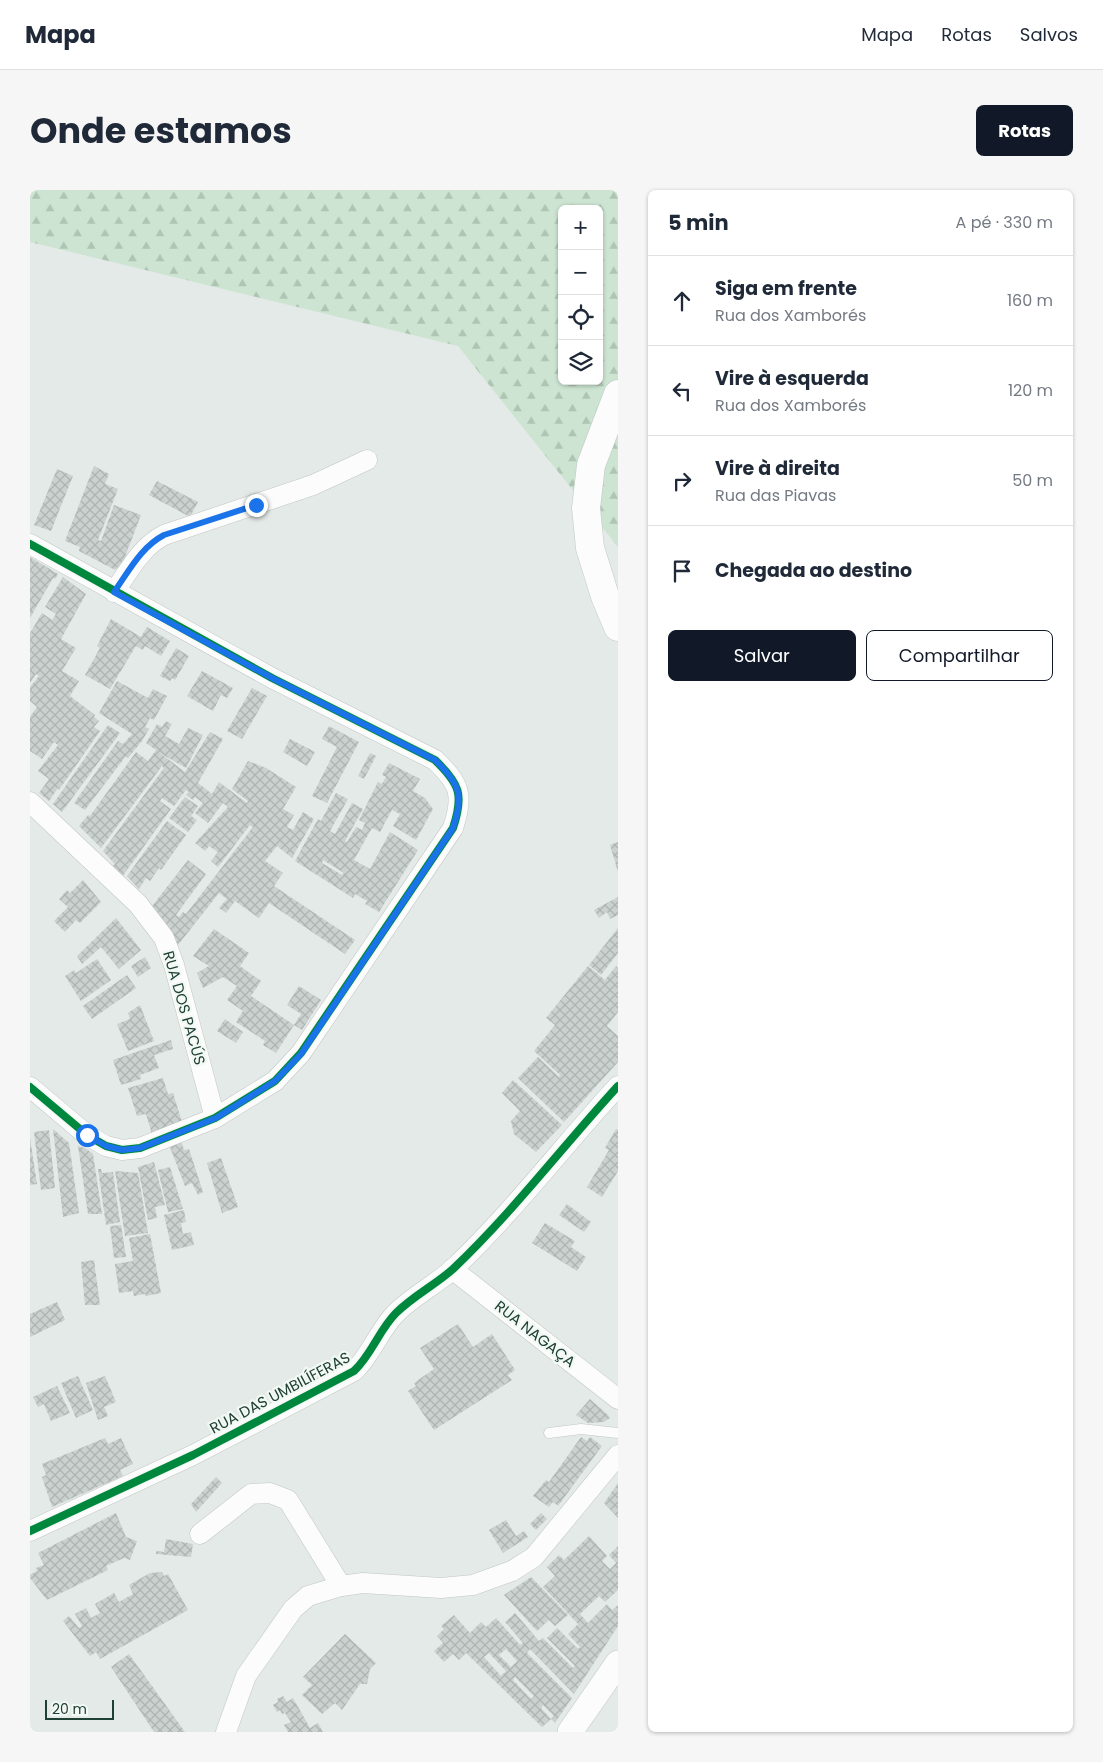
<!DOCTYPE html>
<html lang="pt">
<meta charset="utf-8">
<style>
:root{--surface:#fff;--page:#f6f6f7;--text:#1f2937;--muted:#747a83;--line:#e0e1e3;--accent:#111827}
body{margin:0;font-family:Poppins,sans-serif;background:var(--page);color:var(--text)}
.controls{position:absolute;right:15px;top:15px;display:grid;overflow:hidden;border-radius:8px;box-shadow:0 1px 4px #0004}
.controls button{width:45px;height:45px;display:grid;place-items:center;padding:0;border:0;border-bottom:1px solid var(--line);background:var(--surface);color:var(--text);font:25px sans-serif}
.scale{position:absolute;left:15px;bottom:12px;width:69px;box-sizing:border-box;padding-left:5px;border:2px solid #1f4034;border-top:0;font-size:14px;line-height:18px;white-space:nowrap;color:#1f4034;-webkit-text-stroke:4px #f2f9f5;paint-order:stroke}
.stop{position:absolute;width:15px;height:15px;margin:-11px;border:4px solid #1a73e8;border-radius:50%;background:#fff}
.stop.end{background:#1a73e8;border-color:#fff;box-shadow:0 1px 5px #0008}
.list{margin:0;padding:0;list-style:none}
h2{display:flex;justify-content:space-between;align-items:center;height:65px;margin:0;padding:0 20px;font-size:21px}
h2 small{font-size:16px;font-weight:400;color:var(--muted)}
.list li{display:grid;grid-template-columns:32px 1fr auto;gap:15px;align-items:center;box-sizing:border-box;height:90px;padding:0 20px;border-top:1px solid var(--line)}
.list b{display:block;font-size:19px;white-space:nowrap}
.list p{margin:0;font-size:16px;white-space:nowrap;color:var(--muted)}
.list em{font-size:16px;font-style:normal;color:var(--muted)}
.actions{display:flex;gap:10px;padding:15px 20px}
.actions a{flex:1;padding:11px 0;border:1px solid var(--accent);border-radius:8px;text-align:center;font-size:18px;color:var(--accent)}
.actions .main{background:var(--accent);color:#fff}
.icon{flex:none;width:28px;height:28px;fill:none;stroke:currentColor;stroke-width:2;stroke-linecap:round;stroke-linejoin:round}
.map{position:relative;flex:none;width:588px;height:1542px;overflow:hidden;border-radius:8px}
header{display:flex;align-items:center;gap:30px;box-sizing:border-box;height:70px;padding:0 25px;background:var(--surface);border-bottom:1px solid var(--line)}
header strong{font-size:24px}
nav{display:flex;gap:28px;margin-inline-start:auto;font-size:18px}
.intro{display:flex;align-items:center;justify-content:space-between;box-sizing:border-box;height:120px;padding:0 30px}
h1{margin:0;font-size:35px}
.button{padding:12px 22px;border-radius:8px;background:var(--accent);color:#fff;font-size:18px;font-weight:700}
main{display:flex;gap:30px;padding:0 30px}
aside{flex:1;background:var(--surface);border-radius:8px;box-shadow:0 1px 4px #0004}
.map>svg:first-child{display:block}
.forest{fill:url(#forest-firs);fill-rule:evenodd}
.building{fill:url(#building-cross-hatch);fill-rule:evenodd}
.lines{fill:none;stroke-linecap:round;stroke-linejoin:round}
.service-casing{stroke:#c1c7c4;stroke-width:11}
.minor-casing{stroke:#c1c7c4;stroke-width:21}
.tertiary-casing{stroke:#c1c7c4;stroke-width:26}
.secondary-casing{stroke:#bfc8c4;stroke-width:29}
.service{stroke:#fbfcfb;stroke-width:10}
.minor{stroke:#fbfcfb;stroke-width:20}
.tertiary{stroke:#fbfcfb;stroke-width:25}
.secondary{stroke:#fbfcfb;stroke-width:28}
.cycleway-casing{stroke:#f2f9f5;stroke-width:11}
.cycleway{stroke:#00873e;stroke-width:8}
.route{stroke:#1a73e8;stroke-width:6}
.labels{text-anchor:middle;stroke-width:4.5;stroke-linejoin:round;paint-order:stroke}
.street-label{font-size:15px;fill:#1f4034;stroke:#f2f9f5}
</style>
<header>
<strong>Mapa</strong>
<nav><a>Mapa</a><a>Rotas</a><a>Salvos</a></nav>
</header>
<div class="intro"><h1>Onde estamos</h1><a class="button">Rotas</a></div>
<main>
<div class="map">
<svg width="588" height="1542" viewBox="0 0 588 1542">
<defs>
<pattern id="forest-firs" width="22" height="20" patternUnits="userSpaceOnUse" patternTransform="scale(1.25)"><rect width="22" height="20" fill="#cce4d1"/><path d="M5 1l3.5 6h-7zM16 11l3.5 6h-7z" fill="#afc5b4"/></pattern>
<pattern id="building-cross-hatch" width="8" height="8" patternUnits="userSpaceOnUse" patternTransform="scale(1.25)"><rect width="8" height="8" fill="#cad1ce"/><path d="M0 0l8 8M0 8l8-8" fill="none" stroke="#adb4b2"/></pattern>
</defs>
<rect width="100%" height="100%" fill="#e4eae7"/>
<path class="forest" d="M0,0H588V357L428,156L0,52ZM532,19H569V191H532Z"/>
<g class="building">
<polygon points="64,276 79,284 75,294 88,299 68,350 71,351 84,315 111,325 93,372 85,380 49,361 50,357 35,351"/>
<polygon points="27,279 43,286 21,341 4,335"/>
<polygon points="127,291 168,312 160,327 119,305"/>
<polygon points="0,367 28,384 25,389 23,388 0,428"/>
<polygon points="33,387 56,404 31,449 46,458 32,481 49,491 40,506 65,525 64,527 69,531 64,537 70,541 29,600 28,598 19,611 9,603 19,589 8,581 28,555 24,552 12,569 0,561 0,527 7,517 0,511 0,497 9,486 6,484 0,493 0,443 12,423 22,430 26,424 15,417"/>
<polygon points="81,429 111,447 117,437 140,451 131,466 115,456 113,460 106,456 80,499 55,485 70,458 67,456"/>
<polygon points="146,458 159,466 145,490 142,488 140,491 130,486"/>
<polygon points="172,481 203,498 197,508 191,505 183,521 157,506"/>
<polygon points="87,491 118,508 123,499 137,506 124,530 120,528 115,537 119,539 112,551 98,568 96,566 55,620 44,613 88,551 93,554 102,544 69,523"/>
<polygon points="222,498 237,506 212,549 197,541"/>
<polygon points="136,531 142,534 135,546 149,554 158,538 173,545 156,578 130,563 155,582 180,542 193,549 168,593 182,604 189,592 217,613 218,611 202,599 218,571 236,578 266,597 253,619 264,625 257,637 263,640 273,622 284,629 262,668 247,656 235,671 253,683 244,696 325,750 315,764 239,713 229,728 205,711 196,723 189,718 197,709 189,703 148,755 140,740 119,720 158,670 176,684 146,725 149,727 153,722 156,724 223,637 220,635 188,677 181,671 188,662 179,656 175,661 165,653 198,617 193,613 178,633 165,623 173,613 165,607 163,610 156,605 159,602 156,600 144,616 132,608 130,611 141,619 92,687 83,676 85,674 73,661 134,578 132,576 71,658 49,636 58,625 60,626 106,562 118,571 126,560 116,553 127,534 132,537"/>
<polygon points="78,535 90,543 32,622 23,614"/>
<polygon points="299,536 329,552 297,613 282,606 307,557 292,549"/>
<polygon points="260,549 285,562 277,576 253,562"/>
<polygon points="340,563 346,566 334,589 328,586"/>
<path d="M359,573L390,589L383,601L395,608L403,619L386,650L363,636L370,624L362,620L350,642L342,638L324,670L340,679L360,642L388,660L349,722L335,714L337,711L325,704L323,708L265,671L288,629L291,631L306,603L318,609L300,641L305,644L322,613L333,619L315,651L317,652L326,637L332,640L335,633L329,630L348,592L352,594L356,587L352,585ZM293,670L314,683L312,685L292,673Z"/>
<polygon points="155,607 168,616 161,626 167,630 158,642 139,628"/>
<polygon points="137,631 156,645 131,680 129,678 120,691 116,688 109,699 97,686"/>
<polygon points="588,652 588,682 580,655"/>
<polygon points="53,690 71,712 50,733 46,730 35,742 24,731 38,717 29,709 37,700 40,703"/>
<polygon points="588,707 588,725 580,729 577,722 569,728 564,720"/>
<polygon points="86,728 111,760 89,779 71,757 52,774 47,766"/>
<polygon points="588,738 588,763 571,785 559,775"/>
<polygon points="184,739 219,763 210,776 231,791 221,806 264,835 271,824 257,815 269,796 291,810 272,840 264,835 246,863 233,855 235,851 206,832 213,821 197,810 207,796 193,787 173,798 167,783 179,776 163,766"/>
<polygon points="115,767 121,778 108,787 101,776"/>
<polygon points="67,769 81,790 51,811 35,786 44,780 46,783"/>
<polygon points="558,776 575,790 586,776 588,778 588,822 577,836 588,846 588,872 534,932 488,888 508,867 529,887 530,885 504,861 525,835 516,828"/>
<polygon points="97,785 106,798 62,829 53,816"/>
<polygon points="110,815 124,851 98,861 87,834 100,829 98,823"/>
<polygon points="195,829 213,842 206,853 187,841"/>
<polygon points="141,850 143,859 124,865 129,878 110,885 111,889 91,895 83,870"/>
<polygon points="133,888 138,904 143,903 152,932 122,944 116,924 107,926 98,898"/>
<polygon points="483,890 532,935 506,962 484,944 481,931 490,921 472,903"/>
<polygon points="23,939 39,953 49,1023 33,1027"/>
<polygon points="586,939 588,940 588,981 572,1007 557,997 579,960 575,958"/>
<polygon points="19,940 25,998 11,1000 4,942"/>
<polygon points="150,947 154,960 159,959 173,1002 168,1005 162,993 155,996 138,952"/>
<polygon points="0,948 7,994 0,995"/>
<polygon points="48,956 55,958 63,964 72,1024 58,1024"/>
<polygon points="191,968 208,1017 192,1023 177,973"/>
<polygon points="124,972 135,1015 125,1017 127,1028 118,1030 108,977"/>
<polygon points="140,977 153,1019 138,1022 128,980"/>
<polygon points="68,979 71,979 72,983 83,982 90,1032 76,1035"/>
<polygon points="85,981 108,983 118,1043 95,1046"/>
<polygon points="537,1014 561,1032 554,1042 529,1025"/>
<polygon points="154,1020 156,1032 151,1033 153,1044 161,1042 164,1055 142,1060 134,1025"/>
<polygon points="515,1033 545,1051 541,1057 556,1067 547,1081 502,1053"/>
<polygon points="91,1035 96,1067 84,1068 80,1036"/>
<polygon points="120,1044 131,1103 116,1106 115,1104 104,1106 103,1101 89,1103 85,1074 103,1071 99,1048"/>
<polygon points="64,1070 70,1115 55,1115 51,1072"/>
<polygon points="27,1112 35,1130 0,1147 0,1124"/>
<polygon points="428,1134 443,1157 462,1144 485,1180 478,1185 482,1190 404,1240 378,1201 386,1196 384,1193 404,1179 390,1158"/>
<polygon points="48,1186 63,1220 46,1228 31,1193"/>
<polygon points="75,1186 86,1212 74,1217 78,1226 68,1230 56,1193"/>
<polygon points="27,1196 40,1223 21,1231 14,1214 8,1217 3,1207"/>
<polygon points="560,1209 578,1225 580,1228 574,1232 558,1233 546,1225"/>
<polygon points="551,1247 557,1251 560,1247 572,1256 528,1316 523,1312 519,1317 503,1306 516,1290 519,1292"/>
<polygon points="75,1248 78,1254 91,1248 103,1274 90,1280 93,1286 22,1317 12,1287 16,1285 12,1274"/>
<polygon points="186,1287 192,1293 166,1322 161,1314"/>
<polygon points="588,1293 588,1328 574,1313"/>
<polygon points="86,1323 96,1347 107,1351 100,1370 94,1368 76,1376 78,1380 17,1410 0,1388 0,1385 7,1381 6,1378 14,1375 8,1363"/>
<polygon points="511,1323 517,1329 506,1340 500,1334"/>
<polygon points="476,1330 486,1346 494,1341 498,1347 473,1363 459,1340"/>
<path d="M559,1346L577,1366L572,1371L580,1379L586,1373L579,1365L588,1356V1400L575,1412L569,1406L550,1424L558,1433L577,1414L582,1420L588,1415V1436L544,1504L500,1459L497,1463L542,1508L525,1533L521,1529L524,1526L513,1515L511,1518L521,1529L512,1537L436,1463L429,1470L423,1464L414,1472L404,1461L413,1453L407,1446L414,1439L411,1436L424,1425L440,1443L451,1432L456,1437L466,1428L490,1455L493,1453L475,1432L485,1423L509,1451L513,1448L543,1478L545,1476L517,1448L527,1438L548,1459L550,1457L538,1444L548,1434L513,1397L525,1386L517,1377L529,1365L534,1370ZM476,1459L487,1471L481,1477L469,1465ZM459,1463L476,1481L471,1486L454,1467ZM485,1487L504,1506L501,1509L483,1490Z"/>
<polygon points="136,1349 163,1354 161,1367 126,1364 126,1361 134,1362"/>
<polygon points="132,1382 134,1386 138,1384 158,1420 70,1469 66,1462 60,1466 33,1431 39,1426 49,1438 52,1436 45,1424 56,1418 61,1428 70,1423 65,1414 84,1403 89,1412 103,1404 99,1395 120,1383"/>
<polygon points="501,1387 538,1425 525,1436 519,1430 507,1441 474,1405"/>
<polygon points="315,1444 346,1473 340,1479 337,1494 330,1494 312,1520 305,1513 292,1524 272,1505 282,1495 273,1487"/>
<polygon points="99,1464 155,1542 124,1542 81,1477"/>
<polygon points="253,1506 257,1512 263,1508 280,1538 288,1533 293,1542 258,1542 254,1535 261,1532 255,1523 252,1524 250,1520 247,1522 243,1515 248,1512 247,1509"/>
</g>
<g class="lines">
<g class="service-casing">
<polyline id="service" points="519,1243 551,1239 588,1243"/>
</g>
<g class="minor-casing">
<g id="minor">
<path d="M0,354L242,488L405,570C430,594 434,605 423,638L271,863L245,891L185,928L110,958L92,960L76,956L57,945L0,897"/>
<path d="M84,402C99,381 111,357 134,345L283,295L337,270"/>
<polyline points="0,612 108,714 134,748 144,775 185,928"/>
<polyline points="422,1079 588,1209"/>
<path d="M0,1341L163,1265L324,1181C342,1164 349,1140 366,1123C383,1106 405,1095 423,1079C483,1022 533,956 588,896"/>
<polyline points="170,1344 221,1304 240,1303 258,1310 311,1396"/>
<polyline points="196,1542 216,1486 263,1419 278,1406 311,1396 333,1393 411,1398 443,1395 482,1381 504,1367 588,1265"/>
</g>
</g>
<g class="tertiary-casing">
<polyline id="tertiary" points="540,1542 588,1473"/>
</g>
<g class="secondary-casing">
<polyline id="secondary" points="588,204 561,275 556,318 560,358 575,406 588,437"/>
</g>
<use href="#service" class="service"/>
<use href="#minor" class="minor"/>
<use href="#tertiary" class="tertiary"/>
<use href="#secondary" class="secondary"/>
<g class="cycleway-casing">
<g id="cycleway">
<path d="M0,354L242,488L405,570C430,594 434,605 423,638L271,863L245,891L185,928L110,958L92,960L76,956L57,945L0,897"/>
<path d="M0,1341L163,1265L324,1181C342,1164 349,1140 366,1123C383,1106 405,1095 423,1079C483,1022 533,956 588,896"/>
</g>
</g>
<use href="#cycleway" class="cycleway"/>
</g>
<g class="lines">
<path class="route" d="M57,945L76,956L92,960L110,958L186,928L245,891L271,864L423,638C434,605 430,594 405,570L242,488L84,402C99,381 111,357 134,345L226,315"/>
</g>
<g class="labels">
<g class="street-label">
<text transform="translate(154 818) rotate(74)" y="5">RUA DOS PACÚS</text>
<text transform="translate(505 1144) rotate(38)" y="5">RUA NAGAÇA</text>
<text transform="translate(250 1203) rotate(-28)" y="5">RUA DAS UMBILÍFERAS</text>
</g>
</g>
</svg>
<div class="controls">
<button>+</button>
<button>−</button>
<button><svg class="icon" aria-label="locate" viewBox="0 0 24 24"><circle cx="12" cy="12" r="6"/><path d="M12 2v4M12 18v4M2 12h4M18 12h4"/></svg></button>
<button><svg class="icon" aria-label="layers" viewBox="0 0 24 24"><path d="M12 4l9 5-9 5-9-5zM3 14l9 5 9-5"/></svg></button>
</div>
<div class="scale">20 m</div>
<div class="stop" style="left:57px;top:945px"></div>
<div class="stop end" style="left:226px;top:315px"></div>
</div>
<aside>
<h2>5 min<small>A pé · 330 m</small></h2>
<ul class="list">
<li><svg class="icon" aria-label="ahead" viewBox="0 0 24 24"><path d="M12 20V5M6 11l6-6 6 6"/></svg><div><b>Siga em frente</b><p>Rua dos Xamborés</p></div><em>160 m</em></li>
<li><svg class="icon" aria-label="left" viewBox="0 0 24 24"><path d="M17 20v-9H6M10 6l-5 5 5 5"/></svg><div><b>Vire à esquerda</b><p>Rua dos Xamborés</p></div><em>120 m</em></li>
<li><svg class="icon" aria-label="right" viewBox="0 0 24 24"><path d="M7 20v-9h11M14 6l5 5-5 5"/></svg><div><b>Vire à direita</b><p>Rua das Piavas</p></div><em>50 m</em></li>
<li><svg class="icon" aria-label="arrive" viewBox="0 0 24 24"><path d="M6 21V4h12l-3 4 3 4H6"/></svg><div><b>Chegada ao destino</b></div></li>
</ul>
<div class="actions"><a class="main">Salvar</a><a>Compartilhar</a></div>
</aside>
</main>
